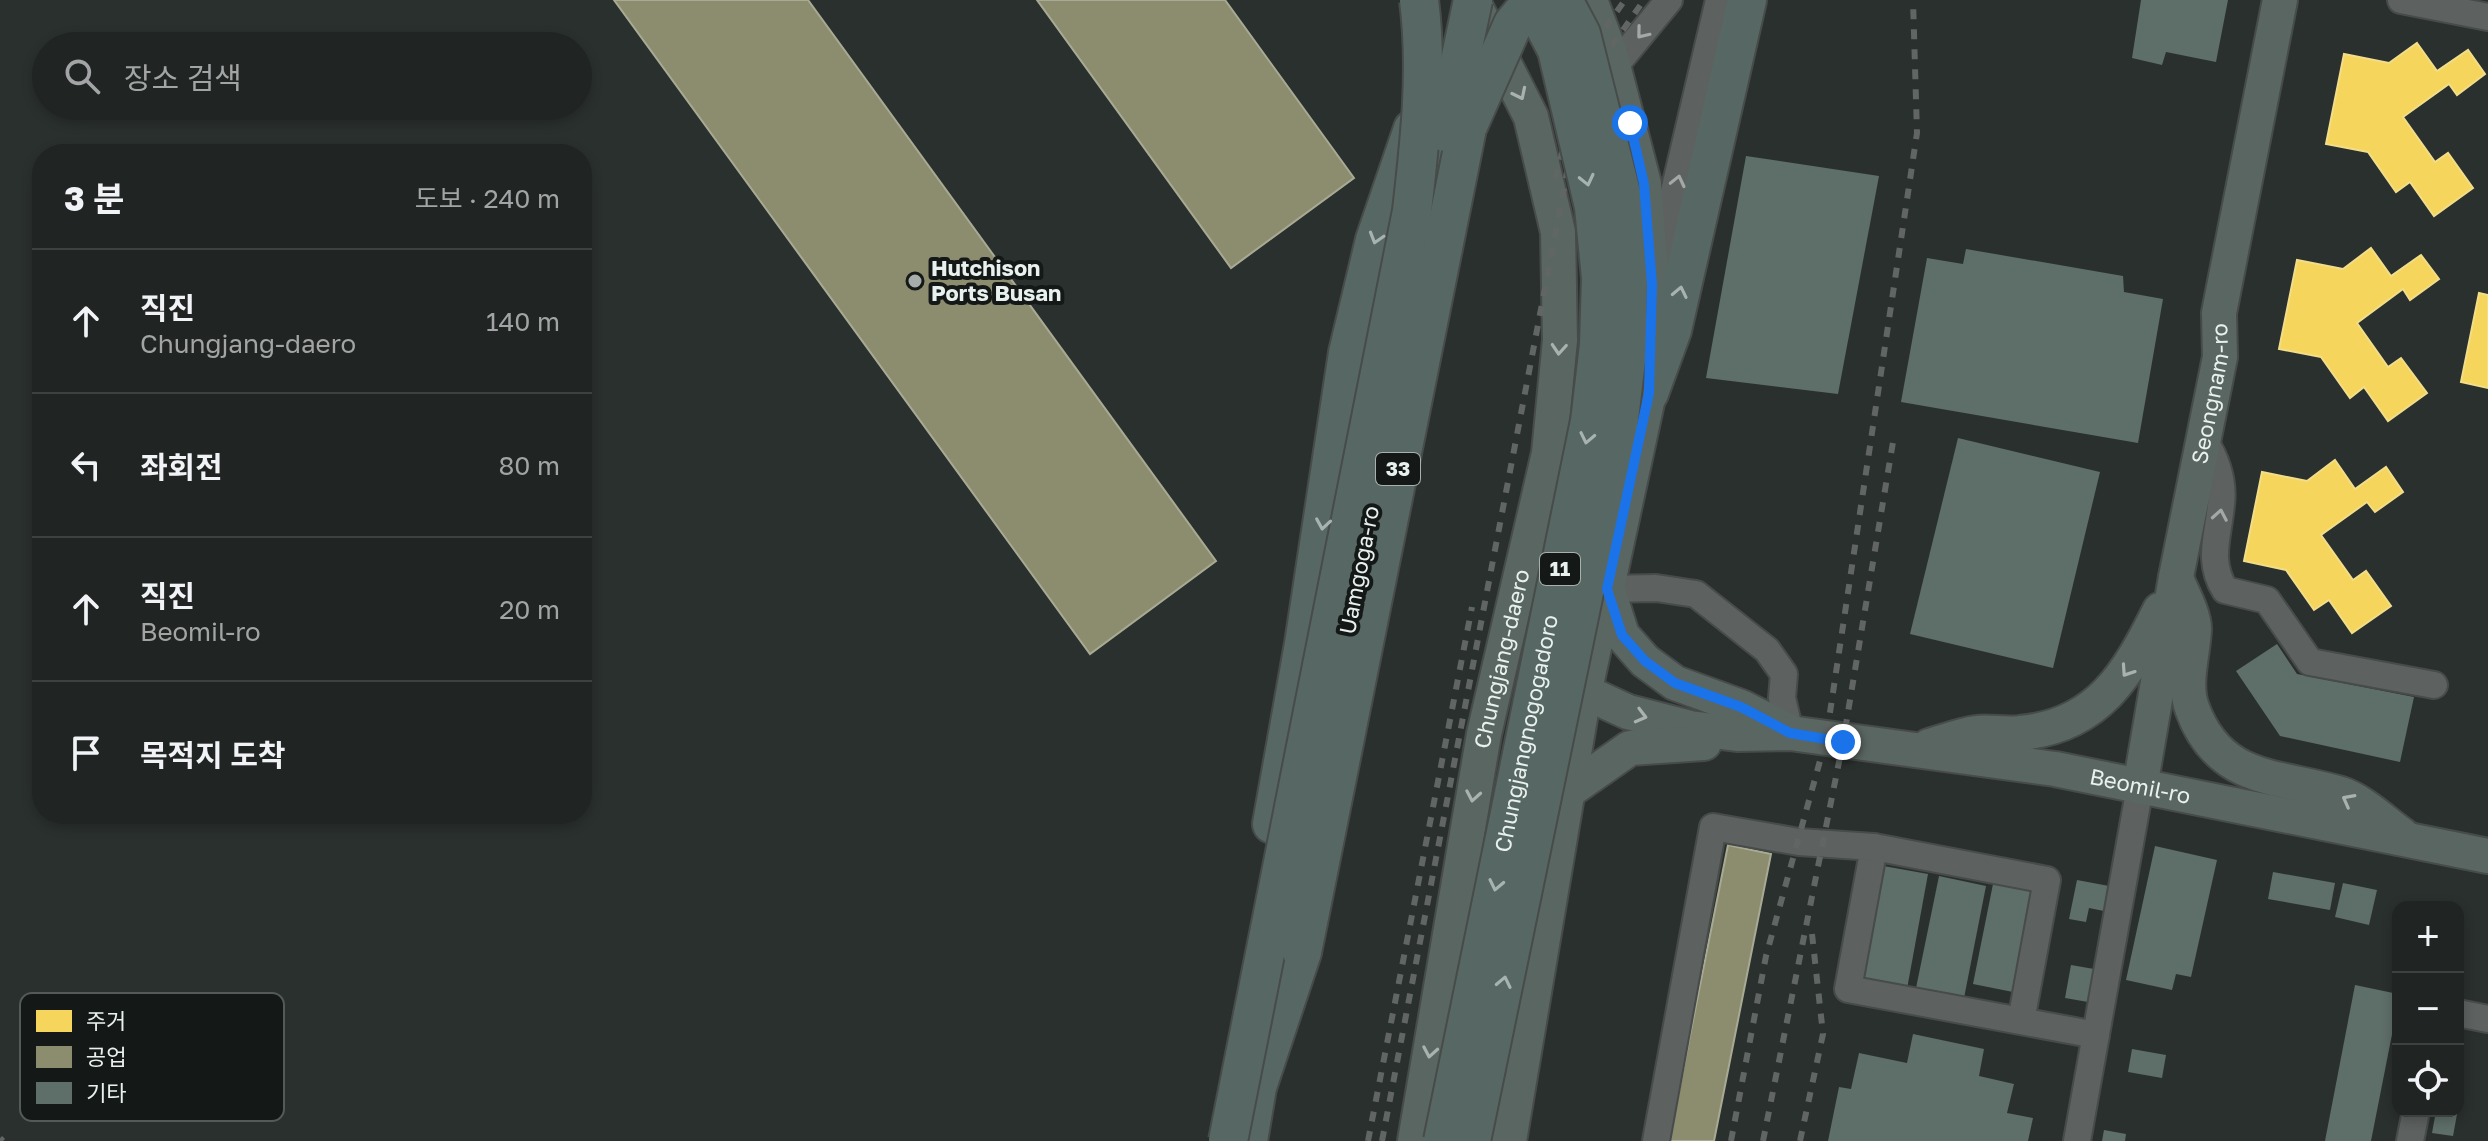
<!DOCTYPE html>
<html lang="ko">
<meta charset="utf-8">
<style>
:root{--surface:#202422;--page:#282c2a;--text:#f1f3f6;--muted:#a2a4a5;--line:#3d4140}
body{margin:0;font-family:"Golos Text","Noto Sans KR",sans-serif;background:var(--page);color:var(--text)}
.controls{position:absolute;right:24px;bottom:24px;display:grid;overflow:hidden;border-radius:16px;box-shadow:0 4px 12px #0003}
.controls button{width:72px;height:72px;display:grid;place-items:center;padding:0;border:0;border-bottom:2px solid var(--line);background:var(--surface);color:var(--text);font:40px sans-serif}
.stop{position:absolute;width:24px;height:24px;margin:-18px;border:6px solid #1a73e8;border-radius:50%;background:#fff}
.stop.end{background:#1a73e8;border-color:#fff;box-shadow:0 2px 8px #0008}
.list{margin:0;padding:0;list-style:none}
h2{display:flex;justify-content:space-between;align-items:center;height:104px;margin:0;padding:0 32px;font-size:34px}
h2 small{font-size:26px;font-weight:400;color:var(--muted)}
.list li{display:grid;grid-template-columns:52px 1fr auto;gap:24px;align-items:center;box-sizing:border-box;height:144px;padding:0 32px;border-top:2px solid var(--line)}
.list b{display:block;font-size:30px;white-space:nowrap}
.list p{margin:0;font-size:26px;white-space:nowrap;color:var(--muted)}
.list em{font-size:26px;font-style:normal;color:var(--muted)}
.icon{flex:none;width:44px;height:44px;fill:none;stroke:currentColor;stroke-width:2;stroke-linecap:round;stroke-linejoin:round}
.map{position:relative;flex:none;width:2488px;height:1141px;overflow:hidden}
.search{position:absolute;background:var(--surface);box-shadow:0 4px 12px #0003;left:32px;top:32px;width:560px;height:88px;display:flex;align-items:center;gap:20px;box-sizing:border-box;padding:0 28px;border-radius:44px;color:var(--muted);font-size:30px}
.panel{position:absolute;background:var(--surface);box-shadow:0 4px 12px #0003;left:32px;top:144px;width:560px;height:680px;border-radius:32px}
.map>svg:first-child{display:block}
.homes{fill:#f6d55c;stroke:#f2dd88;stroke-width:2}
.industry{fill:#8c8c6e;stroke:#a8aa94;stroke-width:2}
.building{fill:#5e6e69}
.lines{fill:none;stroke-linecap:round;stroke-linejoin:round}
.minor-casing{stroke:#474b4a;stroke-width:30}
.major-casing{stroke:#474b4a;stroke-width:38}
.highway-casing{stroke:#474b4a;stroke-width:42}
.minor{stroke:#5d6160;stroke-width:26}
.major{stroke:#5a6662;stroke-width:34}
.highway{stroke:#576864;stroke-width:38}
.rail{stroke:#616664;stroke-width:6;stroke-dasharray:10 10;stroke-linecap:butt}
.highway-bridge-casing{stroke:#474b4a;stroke-width:42;stroke-linecap:butt}
.highway-bridge{stroke:#576864;stroke-width:38}
.oneway{stroke:#a3a9a7}
.oneway2{stroke:#a9b2af}
.oneway3{stroke:#a7b3b0}
.route{stroke:#1a73e8;stroke-width:10}
.poi-dot{fill:#a6adab;stroke:#141918;stroke-width:3}
.labels{text-anchor:middle;stroke-width:8;stroke-linejoin:round;paint-order:stroke}
.shield{fill:#141918;stroke:#a9b0ae;stroke-width:2}
.shield-label{font-size:20px;font-weight:bold;fill:#e9f1ee}
.poi-label{font-size:22px;font-weight:bold;fill:#e9f1ee;stroke:#141918;text-anchor:start}
.street-label{font-size:22px;fill:#e9f1ee;stroke:#141918}
.key{fill:#141918;stroke:#545a58;stroke-width:2}
.key-label{font-size:22px;fill:#e9f1ee}
</style>
<div class="map">
<svg width="2488" height="1141" viewBox="0 0 2488 1141">
<rect width="100%" height="100%" fill="#2a302e"/>
<g class="homes">
<polygon points="2417,43 2437,71 2468,50 2485,74 2457,95 2449,84 2403,117 2435,162 2448,153 2473,188 2434,216 2410,182 2396,192 2368,152 2326,144 2344,54 2389,63"/>
<polygon points="2371,248 2391,276 2421,255 2439,279 2410,300 2403,289 2357,323 2388,367 2401,358 2427,393 2388,421 2364,387 2350,398 2321,357 2279,349 2297,260 2343,269"/>
<polygon points="2479,293 2488,295 2488,388 2461,382"/>
<polygon points="2335,460 2355,489 2386,467 2403,492 2375,512 2367,502 2321,535 2353,580 2366,571 2391,606 2352,633 2329,600 2314,610 2286,570 2244,561 2262,472 2307,481"/>
</g>
<g class="industry">
<polygon points="614,0 808,0 1216,561 1090,654"/>
<polygon points="1037,0 1225,0 1354,178 1231,268"/>
<polygon points="1728,845 1771,854 1714,1141 1669,1141"/>
</g>
<g class="building">
<polygon points="2141,0 2228,0 2216,62 2166,52 2162,65 2132,58"/>
<polygon points="1746,156 1879,176 1838,394 1706,378"/>
<polygon points="1966,249 2123,276 2124,292 2163,299 2138,443 1901,402 1927,258 1963,264"/>
<polygon points="1958,438 2100,472 2053,668 1910,634"/>
<polygon points="2277,644 2297,674 2414,697 2400,762 2280,736 2236,671"/>
<polygon points="2155,846 2217,860 2191,977 2176,974 2172,990 2126,980"/>
<polygon points="1878,865 1928,874 1907,989 1857,980"/>
<polygon points="2273,872 2335,883 2330,910 2268,899"/>
<polygon points="1939,876 1986,886 1964,998 1916,988"/>
<polygon points="2077,880 2109,886 2104,911 2089,908 2086,922 2069,919"/>
<polygon points="2343,883 2377,890 2369,925 2335,917"/>
<polygon points="1993,884 2038,893 2018,993 1973,984"/>
<polygon points="2071,965 2094,969 2088,1002 2065,998"/>
<polygon points="2355,985 2398,994 2398,1004 2371,1141 2325,1141"/>
<polygon points="1913,1034 1984,1049 1979,1076 2014,1084 2007,1113 2033,1118 2028,1141 1828,1141 1839,1087 1851,1089 1859,1053 1907,1063"/>
<polygon points="2132,1049 2166,1055 2162,1078 2128,1072"/>
<polygon points="2436,1111 2457,1114 2453,1136 2432,1133"/>
<polygon points="2104,1130 2126,1134 2125,1141 2102,1141"/>
</g>
<g class="lines">
<g class="minor-casing">
<g id="minor">
<polyline points="2401,0 2488,17"/>
<polyline points="1614,67 1669,0"/>
<polyline points="1655,273 1719,0"/>
<path d="M2204,440C2216,459 2224,481 2221,505C2218,537 2207,561 2225,590L2267,600L2310,662L2434,685"/>
<polyline points="1607,589 1656,588 1696,594 1767,650 1784,674 1782,698 1790,733"/>
<polyline points="2458,1013 2488,1019"/>
<polyline points="2021,1021 2047,880 1874,847 1848,989 2096,1035"/>
<polyline points="1656,1141 1713,827 1799,842 1874,847"/>
<polyline points="2077,1141 2140,787"/>
<polyline points="2410,1141 2416,1111"/>
</g>
</g>
<g class="major-casing">
<g id="major">
<path d="M2176,578C2182,593 2194,614 2194,629C2193,654 2183,684 2192,708C2219,783 2278,775 2341,794C2362,801 2384,822 2402,835"/>
<polyline points="1608,591 1622,635 1645,661 1675,683 1741,707 1786,730"/>
<path id="s1" d="M1565,683L1628,712L1690,728L1737,734L1790,733L2055,769L2488,856"/>
<path d="M1929,746C1944,742 1960,735 1976,733C1990,731 2005,735 2020,733C2099,726 2128,674 2160,610"/>
<path id="s2" d="M2140,787L2176,577L2220,357L2219,313L2280,0"/>
<polyline points="1567,792 1630,748 1704,743"/>
<path id="s3" d="M1415,1141L1484,734L1549,453L1560,340L1558,232L1531,117L1472,0"/>
<polyline points="1509,1141 1584,694 1649,393 1652,284 1644,184 1609,50 1590,0"/>
</g>
</g>
<g class="highway-casing">
<g id="highway">
<polyline points="1423,243 1445,132"/>
<polyline points="1649,393 1672,330 1747,0"/>
<polyline points="1272,824 1304,644 1348,353 1375,240 1413,129"/>
<polyline points="1258,1084 1302,952"/>
<polyline points="1248,1141 1258,1081"/>
</g>
</g>
<use href="#minor" class="minor"/>
<use href="#major" class="major"/>
<use href="#highway" class="highway"/>
<g class="rail">
<polyline points="1591,65 1603,31 1625,0"/>
<polyline points="1555,179 1572,117"/>
<polyline points="0,1138 3,1141"/>
<polyline points="1368,1141 1472,607"/>
<polyline points="1382,1141 1567,173 1609,50 1644,0"/>
<polyline points="1731,1141 1766,956 1826,739 1917,133 1913,0"/>
<polyline points="1763,1141 1843,742 1894,436"/>
<polyline points="1800,1141 1823,1034 1812,934"/>
</g>
<g class="highway-bridge-casing">
<g id="highway-bridge">
<polyline points="1445,132 1473,0"/>
<polyline points="1302,952 1467,128 1513,24 1533,0"/>
<path d="M1228,1141L1412,211C1420,141 1428,70 1419,0"/>
<path id="s4" d="M1443,1141L1590,421L1599,345L1601,278L1594,207L1557,50L1531,0"/>
<polyline points="1471,1141 1618,427 1627,352 1628,278 1622,197 1581,34 1563,0"/>
</g>
</g>
<use href="#highway-bridge" class="highway-bridge"/>
</g>
<defs><path id="oneway-chevron" d="M-2-3.5L2.5 0L-2 3.5" fill="none" stroke-width="1.6" stroke-linecap="round" stroke-linejoin="round" transform="scale(2)"/></defs>
<g class="oneway">
<use href="#oneway-chevron" transform="translate(1642 33) rotate(129)"/>
<use href="#oneway-chevron" transform="translate(1678 181) rotate(-77)"/>
<use href="#oneway-chevron" transform="translate(2220 515) rotate(-80)"/>
</g>
<g class="oneway2">
<use href="#oneway-chevron" transform="translate(1520 94) rotate(64)"/>
<use href="#oneway-chevron" transform="translate(1559 349) rotate(94)"/>
<use href="#oneway-chevron" transform="translate(2127 671) rotate(124)"/>
<use href="#oneway-chevron" transform="translate(1641 716) rotate(15)"/>
<use href="#oneway-chevron" transform="translate(1473 796) rotate(100)"/>
<use href="#oneway-chevron" transform="translate(2348 800) rotate(-152)"/>
<use href="#oneway-chevron" transform="translate(1430 1052) rotate(100)"/>
</g>
<g class="oneway3">
<use href="#oneway-chevron" transform="translate(1587 180) rotate(77)"/>
<use href="#oneway-chevron" transform="translate(1376 238) rotate(107)"/>
<use href="#oneway-chevron" transform="translate(1680 292) rotate(-78)"/>
<use href="#oneway-chevron" transform="translate(1587 438) rotate(102)"/>
<use href="#oneway-chevron" transform="translate(1323 524) rotate(99)"/>
<use href="#oneway-chevron" transform="translate(1496 885) rotate(102)"/>
<use href="#oneway-chevron" transform="translate(1504 982) rotate(-78)"/>
</g>
<g class="lines">
<polyline class="route" points="1630,123 1644,184 1652,284 1649,393 1607,589 1622,635 1645,661 1675,683 1741,707 1790,733 1843,742"/>
</g>
<circle class="poi-dot" cx="915" cy="281" r="8"/>
<g class="labels">
<g class="shield">
<rect x="1376" y="453" width="44" height="32" rx="6"/>
<rect x="1540" y="553" width="40" height="32" rx="6"/>
</g>
<g class="shield-label">
<text x="1398" y="476">33</text>
<text x="1560" y="576">11</text>
</g>
<g class="poi-label">
<text x="931" y="276">Hutchison<tspan x="931" dy="25">Ports Busan</tspan></text>
</g>
<g class="street-label">
<text dy="8" stroke="none"><textPath href="#s2" startOffset="400">Seongnam-ro</textPath></text>
<text transform="translate(1359 570) rotate(-79)" y="8">Uamgoga-ro</text>
<text dy="8" stroke="none"><textPath href="#s3" startOffset="490">Chungjang-daero</textPath></text>
<text dy="8" stroke="none"><textPath href="#s4" startOffset="416">Chungjangnogogadoro</textPath></text>
<text dy="8" stroke="none"><textPath href="#s1" startOffset="588">Beomil-ro</textPath></text>
</g>
</g>
<rect x="20" y="993" width="264" height="128" rx="12" class="key"/>
<rect x="36" y="1010" width="36" height="22" fill="#f6d55c"/>
<rect x="36" y="1046" width="36" height="22" fill="#8c8c6e"/>
<rect x="36" y="1082" width="36" height="22" fill="#5e6e69"/>
<g class="key-label">
<text x="86" y="1029">주거</text>
<text x="86" y="1065">공업</text>
<text x="86" y="1101">기타</text>
</g>
</svg>
<div class="controls">
<button>+</button>
<button>−</button>
<button><svg class="icon" aria-label="locate" viewBox="0 0 24 24"><circle cx="12" cy="12" r="6"/><path d="M12 2v4M12 18v4M2 12h4M18 12h4"/></svg></button>
</div>
<div class="stop" style="left:1630px;top:123px"></div>
<div class="stop end" style="left:1843px;top:742px"></div>
<div class="search"><svg class="icon" aria-label="search" viewBox="0 0 24 24"><circle cx="10" cy="10" r="6"/><path d="M15 15l6 6"/></svg>장소 검색</div>
<section class="panel">
<h2>3 분<small>도보 · 240 m</small></h2>
<ul class="list">
<li><svg class="icon" aria-label="ahead" viewBox="0 0 24 24"><path d="M12 20V5M6 11l6-6 6 6"/></svg><div><b>직진</b><p>Chungjang-daero</p></div><em>140 m</em></li>
<li><svg class="icon" aria-label="left" viewBox="0 0 24 24"><path d="M17 20v-9H6M10 6l-5 5 5 5"/></svg><div><b>좌회전</b></div><em>80 m</em></li>
<li><svg class="icon" aria-label="ahead" viewBox="0 0 24 24"><path d="M12 20V5M6 11l6-6 6 6"/></svg><div><b>직진</b><p>Beomil-ro</p></div><em>20 m</em></li>
<li><svg class="icon" aria-label="arrive" viewBox="0 0 24 24"><path d="M6 21V4h12l-3 4 3 4H6"/></svg><div><b>목적지 도착</b></div></li>
</ul>
</section>
</div>
